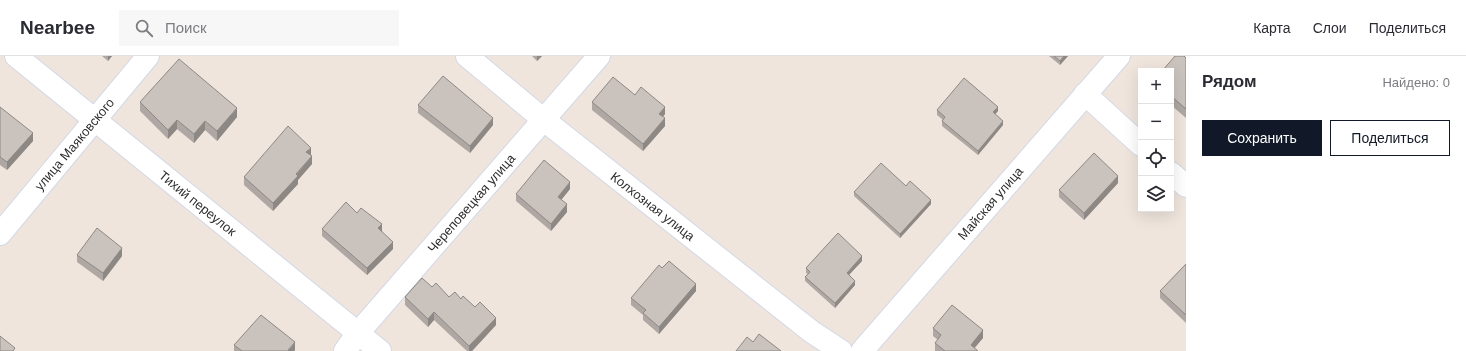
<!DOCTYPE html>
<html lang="ru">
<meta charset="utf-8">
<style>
:root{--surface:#fff;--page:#f7f7f7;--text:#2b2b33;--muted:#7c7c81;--line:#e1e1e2;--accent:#111827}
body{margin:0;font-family:Arial,sans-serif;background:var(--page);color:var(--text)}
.controls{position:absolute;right:12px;top:12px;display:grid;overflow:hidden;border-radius:0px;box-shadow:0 4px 16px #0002}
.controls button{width:36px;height:36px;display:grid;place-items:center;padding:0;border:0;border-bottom:1px solid var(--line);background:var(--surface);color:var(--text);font:20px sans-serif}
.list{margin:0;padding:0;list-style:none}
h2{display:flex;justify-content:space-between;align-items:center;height:52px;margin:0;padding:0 16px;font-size:17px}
h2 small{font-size:13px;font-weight:400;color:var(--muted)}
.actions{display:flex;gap:8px;padding:12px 16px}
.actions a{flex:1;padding:9px 0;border:1px solid var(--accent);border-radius:0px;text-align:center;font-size:14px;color:var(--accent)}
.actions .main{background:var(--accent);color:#fff}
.icon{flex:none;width:22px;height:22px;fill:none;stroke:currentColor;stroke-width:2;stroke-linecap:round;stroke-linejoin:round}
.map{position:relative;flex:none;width:1186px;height:295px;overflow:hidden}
header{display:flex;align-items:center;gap:24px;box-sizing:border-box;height:56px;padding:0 20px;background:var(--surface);border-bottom:1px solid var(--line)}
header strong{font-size:19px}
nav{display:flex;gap:22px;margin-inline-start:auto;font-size:14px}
.search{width:280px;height:36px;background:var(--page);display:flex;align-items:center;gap:10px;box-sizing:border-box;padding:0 14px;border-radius:0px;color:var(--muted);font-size:15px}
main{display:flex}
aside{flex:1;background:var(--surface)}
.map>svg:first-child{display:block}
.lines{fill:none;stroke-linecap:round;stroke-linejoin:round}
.street-casing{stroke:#d2d8e6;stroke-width:24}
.street{stroke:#fff;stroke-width:22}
.wall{fill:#aea7a3}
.shaded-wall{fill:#8d8884}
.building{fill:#cac2bd;stroke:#8d8884}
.labels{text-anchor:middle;stroke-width:4;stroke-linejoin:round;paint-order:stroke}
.street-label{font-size:13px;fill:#2c2c2c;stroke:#fff}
</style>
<header>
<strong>Nearbee</strong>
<div class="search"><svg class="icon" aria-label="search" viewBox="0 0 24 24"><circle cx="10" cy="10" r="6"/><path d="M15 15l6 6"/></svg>Поиск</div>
<nav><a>Карта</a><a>Слои</a><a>Поделиться</a></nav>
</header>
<main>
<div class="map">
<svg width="1186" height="295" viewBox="0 0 1186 295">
<rect width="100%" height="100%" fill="#efe5dd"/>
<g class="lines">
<g class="street-casing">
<g id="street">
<polyline points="16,0 380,295"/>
<polyline points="467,0 544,64 812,276 841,295"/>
<polyline points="1085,38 1141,89"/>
<polyline points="1171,117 1186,130"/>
<polyline points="0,178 148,0"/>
<polyline points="345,295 358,277 599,0"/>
<polyline points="862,295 1119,0"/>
</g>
</g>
<use href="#street" class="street"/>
</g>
<g class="wall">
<polygon points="102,0 112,0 108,5"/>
<polygon points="532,0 542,0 537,5"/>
<polygon points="1049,0 1068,0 1060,9"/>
<polygon points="1186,2 1186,62 1171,49 1171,15"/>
<polygon points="635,39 665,58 663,61 665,70 643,95 592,54 592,46"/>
<polygon points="140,46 237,61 217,85 205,74 194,87 177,73 168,83 140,55"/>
<polygon points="418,49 493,69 470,97 418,57"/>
<polygon points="0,51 33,85 7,114 0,109"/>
<polygon points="937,54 998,55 995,58 1003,69 978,99 942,70 942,65 943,64 937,59"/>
<polygon points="311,99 312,108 298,124 298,128 273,155 244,129 244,121"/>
<polygon points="1118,127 1084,164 1059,141 1059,134"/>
<polygon points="570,133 561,144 567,156 551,175 516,145 516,138"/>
<polygon points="854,136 931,148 900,182 854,140"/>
<polygon points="357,157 382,175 393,193 367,219 322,180 322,173"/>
<polygon points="77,199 122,200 103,225 77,206"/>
<polygon points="862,205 849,219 855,229 835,252 805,225 805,221 808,218 806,217 806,212"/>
<polygon points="1186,208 1186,267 1160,242 1160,235"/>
<polygon points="662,212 696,235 659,278 643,264 643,259 631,249 631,242"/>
<polygon points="432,231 449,241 461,243 475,251 496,269 472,295 467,295 434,264 428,271 405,249 405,241"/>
<polygon points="933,272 983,282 974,292 978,295 935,295 935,287 938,284 933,280"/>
<polygon points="234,289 295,294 294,295 234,295"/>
</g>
<g class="shaded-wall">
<polygon points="108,0 112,0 108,5"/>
<polygon points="537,0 542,0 537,5"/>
<polygon points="1064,0 1068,0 1060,9 1060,5"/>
<polygon points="665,51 665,58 659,65 659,58"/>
<polygon points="998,51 998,55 993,61 993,56"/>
<polygon points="237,52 237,61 217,85 217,75"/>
<polygon points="493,62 493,69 470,97 470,90"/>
<polygon points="665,62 665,70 643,95 643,88"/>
<polygon points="177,64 177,73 168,83 168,74"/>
<polygon points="205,65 205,74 194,87 194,78"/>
<polygon points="1003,65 1003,69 978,99 978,95"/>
<polygon points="33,77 33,85 7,114 7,106"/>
<polygon points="311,92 311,99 306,103 306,96"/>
<polygon points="312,100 312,108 298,124 298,128 273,155 273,147"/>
<polygon points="1118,120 1118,127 1084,164 1084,157"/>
<polygon points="570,126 570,133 558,148 558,141"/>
<polygon points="931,144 931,148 900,182 900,178"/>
<polygon points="567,148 567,156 551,175 551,168"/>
<polygon points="382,168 382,175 378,180 378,172"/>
<polygon points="393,186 393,193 367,219 367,212"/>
<polygon points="122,192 122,200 103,225 103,217"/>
<polygon points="862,200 862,205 847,221 847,217"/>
<polygon points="855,225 855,229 835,252 835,247"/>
<polygon points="696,228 696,235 659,278 659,271"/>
<polygon points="434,256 434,264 428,271 428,263"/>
<polygon points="496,262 496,269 472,295 469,295 469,290"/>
<polygon points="983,274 983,282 972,295 971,289"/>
<polygon points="295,286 295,294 294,295 288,295"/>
</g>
<g class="building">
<polygon points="1054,0 1064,0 1060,5"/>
<polygon points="1175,0 1184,0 1186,2 1186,53 1171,40 1171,15 1162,15"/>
<polygon points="179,3 237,52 217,75 205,65 194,78 177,64 168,74 140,46"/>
<polygon points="443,20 493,62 470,90 418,49"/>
<polygon points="613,21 635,39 641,31 665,51 659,58 665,62 643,88 592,46"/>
<polygon points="964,22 998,51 993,56 1003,65 978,95 942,65 945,61 937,54"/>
<polygon points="0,51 33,77 7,106 0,101"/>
<polygon points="288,70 311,92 306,96 312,100 296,118 298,120 273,147 244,121"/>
<polygon points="1094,97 1118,120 1084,157 1059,134"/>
<polygon points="544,104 570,126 558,141 567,148 551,168 516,138"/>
<polygon points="881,107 906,130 910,125 931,144 900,178 854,136"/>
<polygon points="346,146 357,157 361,152 382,168 378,172 393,186 367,212 322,173"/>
<polygon points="97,172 122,192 103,217 77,199"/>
<polygon points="838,177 862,200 847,217 855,225 835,247 805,221 810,216 806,212"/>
<polygon points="669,205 696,228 659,271 643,257 646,254 631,242 659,209 662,212"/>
<polygon points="1186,208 1186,259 1160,235"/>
<polygon points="422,222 432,231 436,227 449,241 455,236 461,243 463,240 475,251 480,246 496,262 469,290 434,256 428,263 405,241"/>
<polygon points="952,249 983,274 971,289 978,295 945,295 935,287 941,279 933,272"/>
<polygon points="261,259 295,286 288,294 289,295 242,295 234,289"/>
<polygon points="759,278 781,295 736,295 747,281 753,286"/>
<polygon points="0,280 15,292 13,295 0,295"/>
</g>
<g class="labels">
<g class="street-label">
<text transform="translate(74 88) rotate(-50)" y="5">улица Маяковского</text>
<text transform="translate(198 147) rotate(39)" y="5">Тихий переулок</text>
<text transform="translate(471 147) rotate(-49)" y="5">Череповецкая улица</text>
<text transform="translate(990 147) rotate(-49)" y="5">Майская улица</text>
<text transform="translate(653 150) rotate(38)" y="5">Колхозная улица</text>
</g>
</g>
</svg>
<div class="controls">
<button>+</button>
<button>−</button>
<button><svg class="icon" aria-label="locate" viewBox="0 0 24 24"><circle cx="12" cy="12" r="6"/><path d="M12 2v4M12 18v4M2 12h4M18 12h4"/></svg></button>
<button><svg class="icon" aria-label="layers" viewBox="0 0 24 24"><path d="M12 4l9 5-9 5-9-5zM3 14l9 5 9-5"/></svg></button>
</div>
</div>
<aside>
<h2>Рядом<small>Найдено: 0</small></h2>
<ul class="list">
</ul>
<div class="actions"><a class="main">Сохранить</a><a>Поделиться</a></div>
</aside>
</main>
